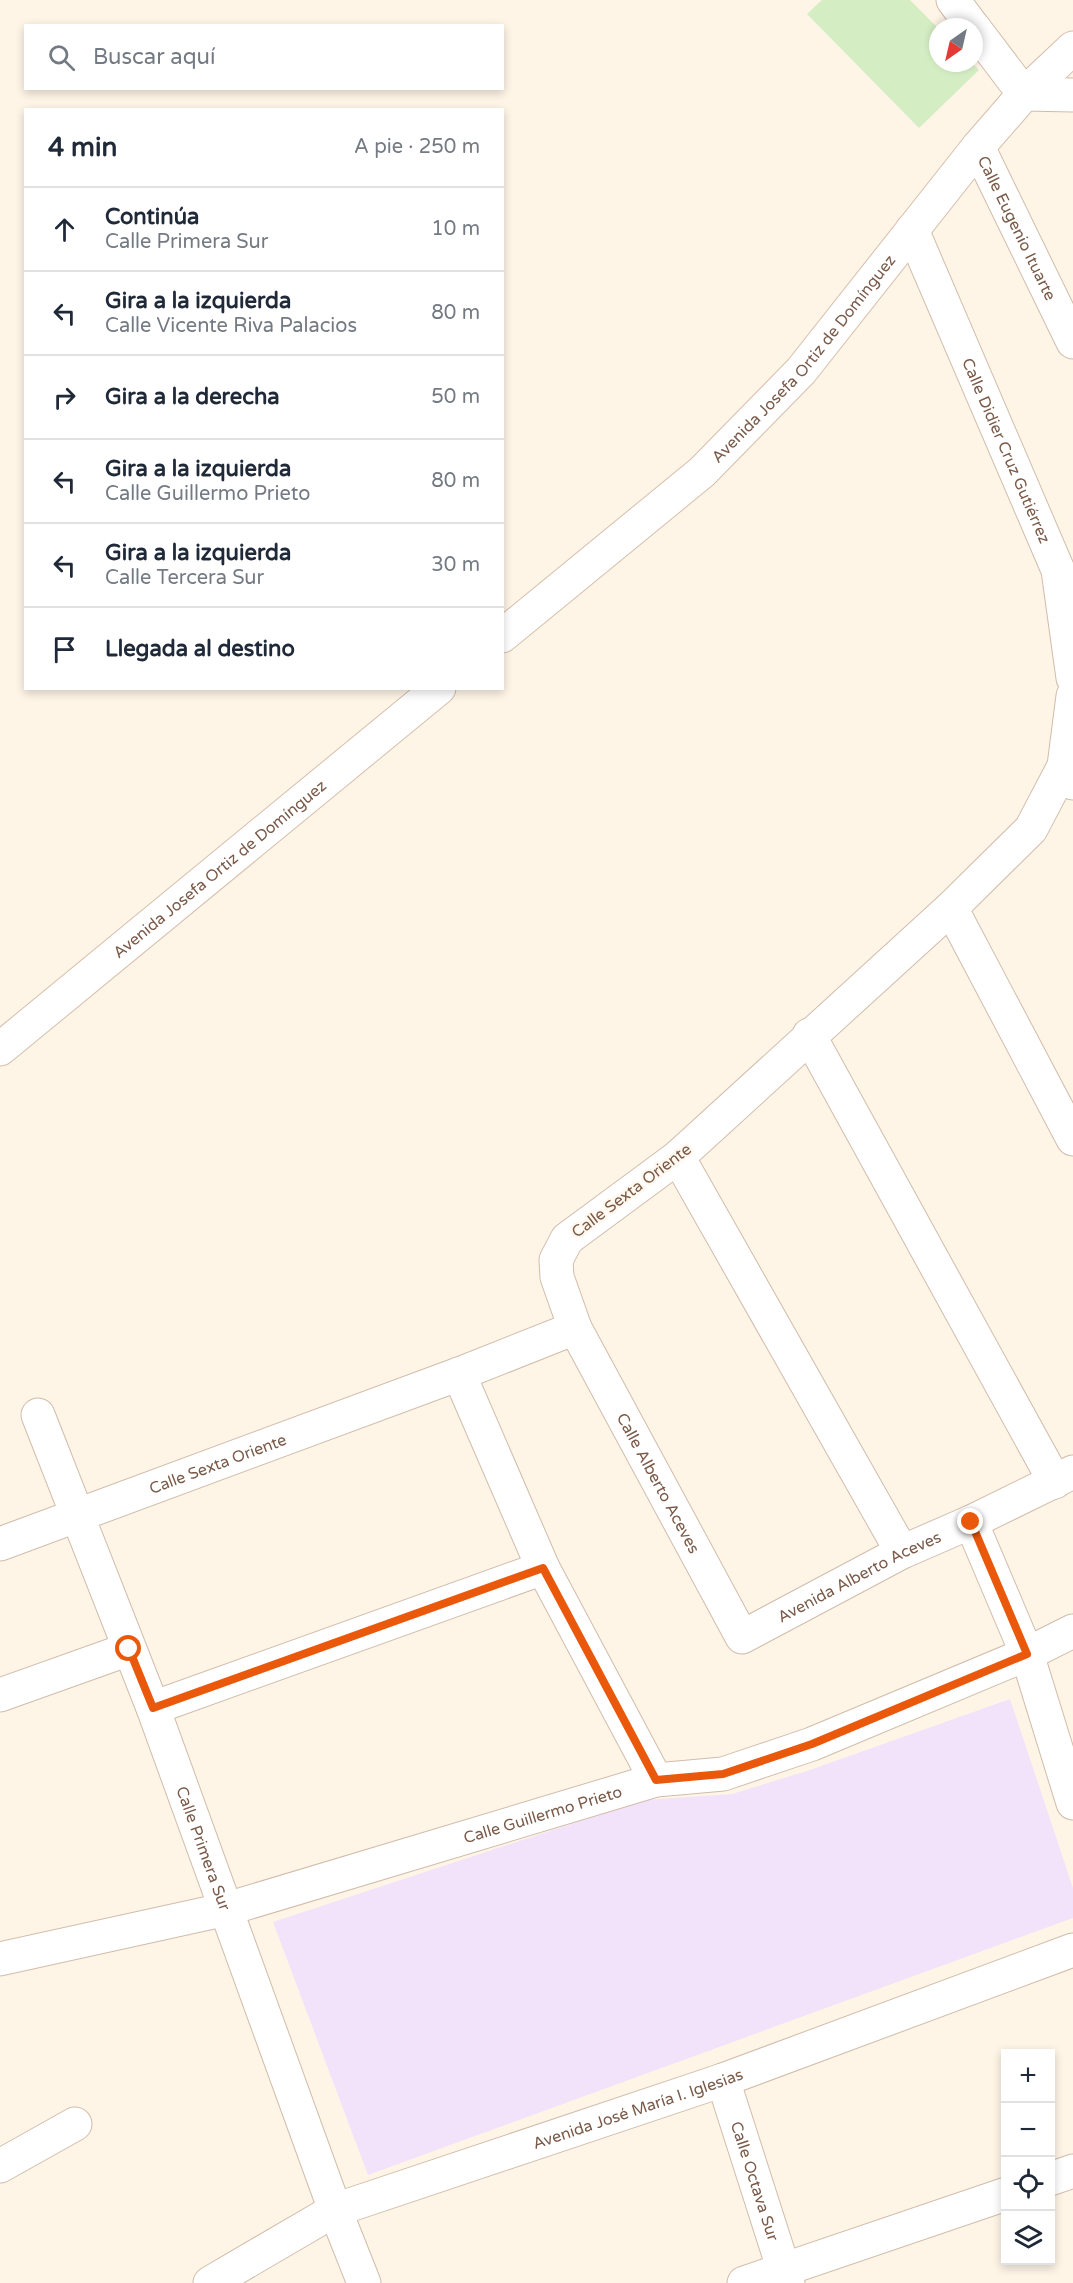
<!DOCTYPE html>
<html lang="es">
<meta charset="utf-8">
<style>
:root{--surface:#fff;--page:#f6f6f7;--text:#1f2937;--muted:#747a83;--line:#e0e1e3}
body{margin:0;font-family:"Varela Round",sans-serif;background:var(--page);color:var(--text)}
.controls{position:absolute;right:18px;bottom:18px;display:grid;overflow:hidden;border-radius:0px;box-shadow:0 3px 9px #0003}
.controls button{width:54px;height:54px;display:grid;place-items:center;padding:0;border:0;border-bottom:2px solid var(--line);background:var(--surface);color:var(--text);font:30px sans-serif}
.compass{position:absolute;left:929px;top:18px;width:54px;height:54px;border-radius:50%;background:var(--surface);box-shadow:0 3px 9px #0003;rotate:214deg}
.stop{position:absolute;width:18px;height:18px;margin:-14px;border:4px solid #ea580c;border-radius:50%;background:#fff}
.stop.end{background:#ea580c;border-color:#fff;box-shadow:0 2px 6px #0008}
.list{margin:0;padding:0;list-style:none}
h2{display:flex;justify-content:space-between;align-items:center;height:78px;margin:0;padding:0 24px;font-size:26px}
h2 small{font-size:20px;font-weight:400;color:var(--muted)}
.list li{display:grid;grid-template-columns:39px 1fr auto;gap:18px;align-items:center;box-sizing:border-box;height:84px;padding:0 24px;border-top:2px solid var(--line)}
.list b{display:block;font-size:22px;white-space:nowrap}
.list p{margin:0;font-size:20px;white-space:nowrap;color:var(--muted)}
.list em{font-size:20px;font-style:normal;color:var(--muted)}
.icon{flex:none;width:33px;height:33px;fill:none;stroke:currentColor;stroke-width:2;stroke-linecap:round;stroke-linejoin:round}
.map{position:relative;flex:none;width:1073px;height:2283px;overflow:hidden}
.search{position:absolute;background:var(--surface);box-shadow:0 3px 9px #0003;left:24px;top:24px;width:480px;height:66px;display:flex;align-items:center;gap:15px;box-sizing:border-box;padding:0 21px;border-radius:0px;color:var(--muted);font-size:22px}
.panel{position:absolute;background:var(--surface);box-shadow:0 3px 9px #0003;left:24px;top:108px;width:480px;height:582px;border-radius:0px}
.map>svg:first-child{display:block}
.education{fill:#f2e3fa}
.green{fill:#d4edc3}
.lines{fill:none;stroke-linecap:round;stroke-linejoin:round}
.street-casing{stroke:#d1bcab;stroke-width:35}
.secondary-casing{stroke:#d7beab;stroke-width:35}
.street{stroke:#fff;stroke-width:33}
.secondary{stroke:#fff;stroke-width:33}
.route{stroke:#ea580c;stroke-width:8}
.labels{text-anchor:middle;stroke-width:5;stroke-linejoin:round;paint-order:stroke}
.street-label{font-size:16px;fill:#7a5a49;stroke:#fff8ee}
</style>
<div class="map">
<svg width="1073" height="2283" viewBox="0 0 1073 2283">
<rect width="100%" height="100%" fill="#fef5e7"/>
<polygon class="education" points="1010,1699 1073,1888 1073,1918 368,2175 273,1922 644,1800 732,1794 810,1770"/>
<polygon class="green" points="822,0 910,0 938,28 938,63 972,63 979,70 919,128 807,14"/>
<g class="lines">
<g class="street-casing">
<g id="street">
<polyline points="953,0 973,27"/>
<polyline points="974,28 1024,94 1073,95"/>
<path id="s1" d="M978,147L1073,342"/>
<path id="s2" d="M912,230L1058,570L1073,678"/>
<polyline points="1073,696 1064,766 1073,783"/>
<path id="s3" d="M1064,766L1031,829L951,908L678,1157L567,1239L556,1260L557,1277L575,1328L742,1637L902,1552L971,1522L1073,1472"/>
<polyline points="951,908 1073,1139"/>
<polyline points="809,1035 1055,1482"/>
<polyline points="678,1157 902,1552"/>
<polyline points="459,1374 543,1568 656,1780"/>
<path id="s4" d="M38,1415L153,1708L335,2210L364,2283"/>
<polyline points="971,1522 1027,1654 1073,1803"/>
<path id="s5" d="M0,1544L459,1374L575,1328"/>
<polyline points="0,1695 129,1649"/>
<polyline points="153,1708 543,1568"/>
<path id="s6" d="M0,1959L227,1909L656,1780L723,1774L812,1744L1027,1654L1073,1631"/>
<path id="s7" d="M723,2080L788,2283"/>
<polyline points="0,2166 75,2124"/>
<polyline points="1050,2179 1073,2171"/>
<path id="s8" d="M210,2283L335,2210L723,2080L1073,1950"/>
<polyline points="744,2283 1006,2194"/>
</g>
</g>
<g class="secondary-casing">
<g id="secondary">
<path id="s9" d="M502,636L702,472L801,371L978,147L1024,94L1073,48"/>
<path id="s10" d="M0,1049L439,688"/>
</g>
</g>
<use href="#street" class="street"/>
<use href="#secondary" class="secondary"/>
</g>
<g class="lines">
<polyline class="route" points="129,1649 153,1708 543,1568 656,1780 723,1774 812,1744 1027,1654 971,1522"/>
</g>
<g class="labels">
<g class="street-label">
<text dy="6" stroke="none"><textPath href="#s1" startOffset="90">Calle Eugenio Ituarte</textPath></text>
<text dy="6" stroke="none"><textPath href="#s9" startOffset="411">Avenida Josefa Ortiz de Domínguez</textPath></text>
<text dy="6" stroke="none"><textPath href="#s2" startOffset="240">Calle Didier Cruz Gutiérrez</textPath></text>
<text dy="6" stroke="none"><textPath href="#s10" startOffset="284">Avenida Josefa Ortiz de Domínguez</textPath></text>
<text transform="translate(631 1190) rotate(-37)" y="6">Calle Sexta Oriente</text>
<text dy="6" stroke="none"><textPath href="#s5" startOffset="232">Calle Sexta Oriente</textPath></text>
<text dy="6" stroke="none"><textPath href="#s3" startOffset="962">Calle Alberto Aceves</textPath></text>
<text dy="6" stroke="none"><textPath href="#s3" startOffset="1269">Avenida Alberto Aceves</textPath></text>
<text dy="6" stroke="none"><textPath href="#s6" startOffset="562">Calle Guillermo Prieto</textPath></text>
<text dy="6" stroke="none"><textPath href="#s4" startOffset="464">Calle Primera Sur</textPath></text>
<text dy="6" stroke="none"><textPath href="#s8" startOffset="464">Avenida José María I. Iglesias</textPath></text>
<text dy="6" stroke="none"><textPath href="#s7" startOffset="106">Calle Octava Sur</textPath></text>
</g>
</g>
</svg>
<div class="controls">
<button>+</button>
<button>−</button>
<button><svg class="icon" aria-label="locate" viewBox="0 0 24 24"><circle cx="12" cy="12" r="6"/><path d="M12 2v4M12 18v4M2 12h4M18 12h4"/></svg></button>
<button><svg class="icon" aria-label="layers" viewBox="0 0 24 24"><path d="M12 4l9 5-9 5-9-5zM3 14l9 5 9-5"/></svg></button>
</div>
<svg class="compass" viewBox="-18 -18 36 36"><path d="M0-13l5 13h-10z" fill="#e53935"/><path d="M0 13l5-13h-10z" fill="#747a83"/></svg>
<div class="stop" style="left:129px;top:1649px"></div>
<div class="stop end" style="left:971px;top:1522px"></div>
<div class="search"><svg class="icon" aria-label="search" viewBox="0 0 24 24"><circle cx="10" cy="10" r="6"/><path d="M15 15l6 6"/></svg>Buscar aquí</div>
<section class="panel">
<h2>4 min<small>A pie · 250 m</small></h2>
<ul class="list">
<li><svg class="icon" aria-label="ahead" viewBox="0 0 24 24"><path d="M12 20V5M6 11l6-6 6 6"/></svg><div><b>Continúa</b><p>Calle Primera Sur</p></div><em>10 m</em></li>
<li><svg class="icon" aria-label="left" viewBox="0 0 24 24"><path d="M17 20v-9H6M10 6l-5 5 5 5"/></svg><div><b>Gira a la izquierda</b><p>Calle Vicente Riva Palacios</p></div><em>80 m</em></li>
<li><svg class="icon" aria-label="right" viewBox="0 0 24 24"><path d="M7 20v-9h11M14 6l5 5-5 5"/></svg><div><b>Gira a la derecha</b></div><em>50 m</em></li>
<li><svg class="icon" aria-label="left" viewBox="0 0 24 24"><path d="M17 20v-9H6M10 6l-5 5 5 5"/></svg><div><b>Gira a la izquierda</b><p>Calle Guillermo Prieto</p></div><em>80 m</em></li>
<li><svg class="icon" aria-label="left" viewBox="0 0 24 24"><path d="M17 20v-9H6M10 6l-5 5 5 5"/></svg><div><b>Gira a la izquierda</b><p>Calle Tercera Sur</p></div><em>30 m</em></li>
<li><svg class="icon" aria-label="arrive" viewBox="0 0 24 24"><path d="M6 21V4h12l-3 4 3 4H6"/></svg><div><b>Llegada al destino</b></div></li>
</ul>
</section>
</div>
